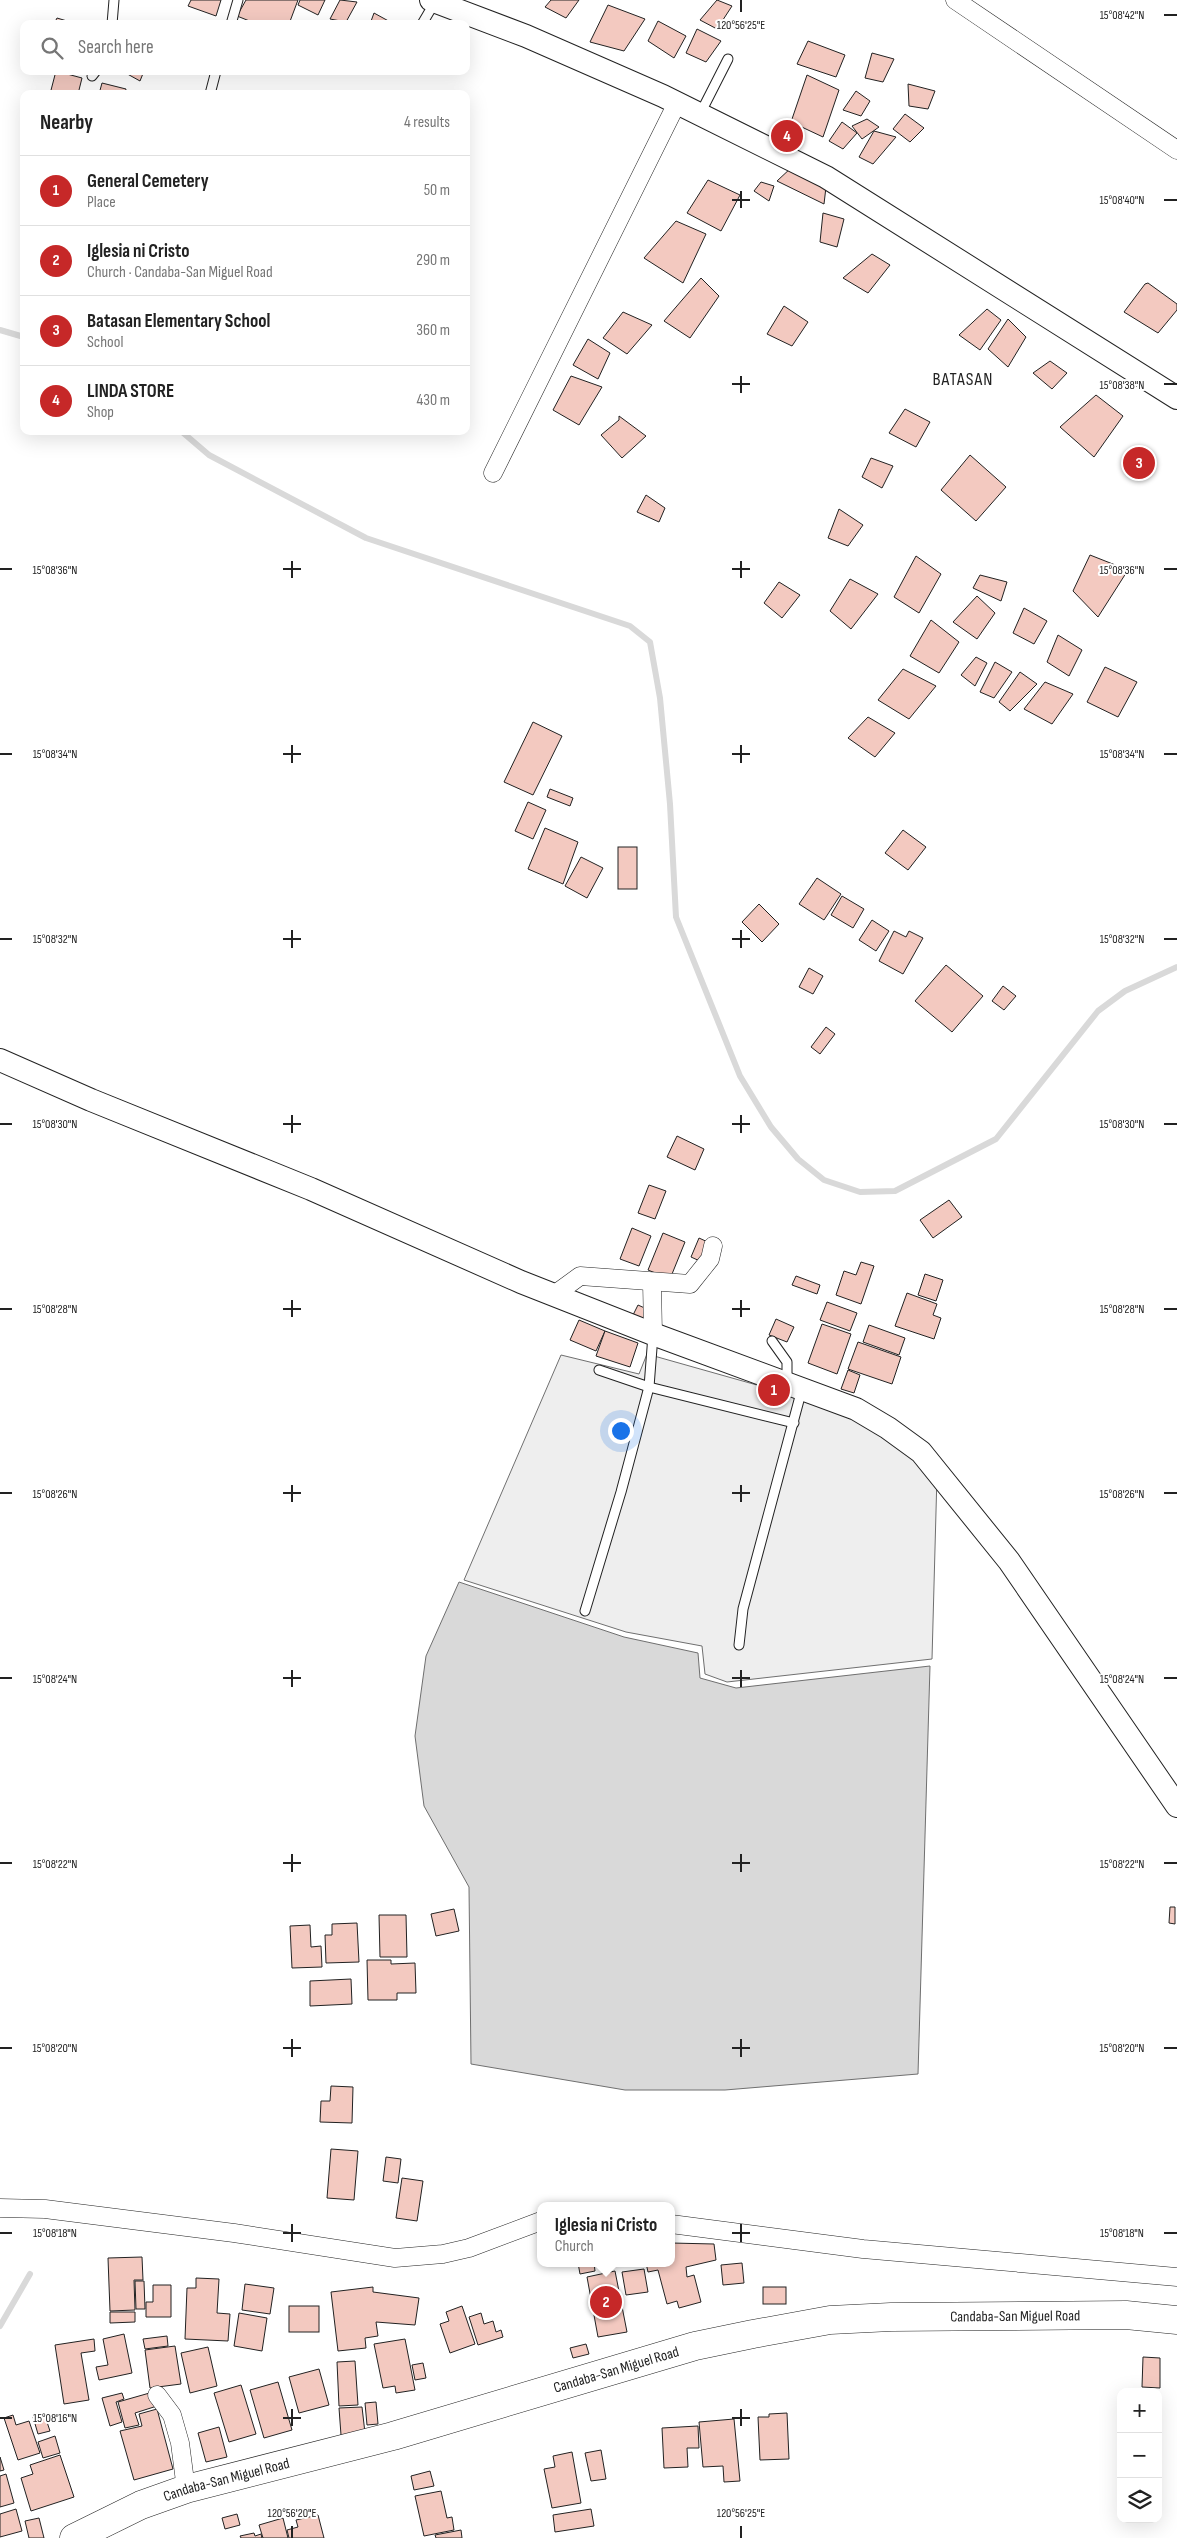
<!DOCTYPE html>
<meta charset="utf-8">
<style>
:root{--surface:#fff;--page:#f2f2f2;--text:#222;--muted:#767676;--line:#e0e0e0;--accent:#c62828}
body{margin:0;font-family:"Sofia Sans Condensed",sans-serif;background:var(--page);color:var(--text)}
.controls{position:absolute;right:15px;bottom:15px;display:grid;overflow:hidden;border-radius:10px;box-shadow:0 5px 20px #0002}
.controls button{width:45px;height:45px;display:grid;place-items:center;padding:0;border:0;border-bottom:1px solid var(--line);background:var(--surface);color:var(--text);font:25px sans-serif}
.you{position:absolute;left:620px;top:1430px;width:18px;height:18px;margin:-12px;border:4px solid #fff;border-radius:50%;background:#1a73e8;box-shadow:0 0 0 8px #1a73e833}
.badge{display:grid;place-items:center;width:32px;height:32px;border-radius:50%;background:var(--accent);color:#fff;font-size:16px;font-weight:700}
.pin{position:absolute;translate:-50% -50%;border:2px solid #fff;box-shadow:0 1px 5px #0006}
.popup{position:absolute;left:537px;top:2202px;width:138px;height:65px;box-sizing:border-box;display:grid;place-content:center;border-radius:10px;background:var(--surface);filter:drop-shadow(0 1px 4px #0005);font-size:16px;white-space:nowrap;color:var(--muted)}
.popup b{font-size:19px;color:var(--text)}
.popup::after{content:'';position:absolute;left:50%;top:100%;margin-left:-10px;border:10px solid transparent;border-top-color:var(--surface)}
.list{margin:0;padding:0;list-style:none}
h2{display:flex;justify-content:space-between;align-items:center;height:65px;margin:0;padding:0 20px;font-size:21px}
h2 small{font-size:16px;font-weight:400;color:var(--muted)}
.list li{display:grid;grid-template-columns:32px 1fr auto;gap:15px;align-items:center;box-sizing:border-box;height:70px;padding:0 20px;border-top:1px solid var(--line)}
.list b{display:block;font-size:19px;white-space:nowrap}
.list p{margin:0;font-size:16px;white-space:nowrap;color:var(--muted)}
.list em{font-size:16px;font-style:normal;color:var(--muted)}
.icon{flex:none;width:28px;height:28px;fill:none;stroke:currentColor;stroke-width:2;stroke-linecap:round;stroke-linejoin:round}
.map{position:relative;flex:none;width:1177px;height:2538px;overflow:hidden}
.search{position:absolute;background:var(--surface);box-shadow:0 5px 20px #0002;left:20px;top:20px;width:450px;height:55px;display:flex;align-items:center;gap:12px;box-sizing:border-box;padding:0 18px;border-radius:10px;color:var(--muted);font-size:19px}
.panel{position:absolute;background:var(--surface);box-shadow:0 5px 20px #0002;left:20px;top:90px;width:450px;height:345px;border-radius:10px}
.map>svg:first-child{display:block}
.green{fill:#eee;stroke:#6f6f6f}
.water{fill:#d9d9d9;stroke:#6f6f6f}
.lines{fill:none;stroke-linecap:round;stroke-linejoin:round}
.stream{stroke:#d9d9d9;stroke-width:6}
.building{fill:#f3c9c0;stroke:#222}
.service-casing{stroke:#222;stroke-width:11}
.minor-casing{stroke:#222;stroke-width:19}
.tertiary-casing{stroke:#222;stroke-width:24}
.primary-casing{stroke:#222;stroke-width:29}
.service{stroke:#fff;stroke-width:9}
.minor{stroke:#fff;stroke-width:18}
.tertiary{stroke:#fff;stroke-width:22}
.primary{stroke:#fff;stroke-width:28}
.ticks{fill:none;stroke:#222;stroke-width:2}
.labels{text-anchor:middle;stroke-width:4;stroke-linejoin:round;paint-order:stroke}
.street-label{font-size:15px;fill:#222;stroke:#fff}
.quarter-label{font-size:18px;letter-spacing:1px;fill:#222;stroke:#fff}
.ticks-label{font-size:12px;text-anchor:middle;fill:#222;stroke:#fff;stroke-width:4;stroke-linejoin:round;paint-order:stroke}
</style>
<div class="map">
<svg width="1177" height="2538" viewBox="0 0 1177 2538">
<rect width="100%" height="100%" fill="#fff"/>
<polygon class="green" points="647,1354 817,1402 862,1421 937,1475 932,1659 727,1682 705,1674 702,1646 626,1632 464,1580 561,1355 639,1374"/>
<polygon class="water" points="459,1582 624,1637 698,1653 700,1678 736,1688 930,1666 918,2074 725,2090 625,2090 471,2064 469,1887 424,1806 415,1736 426,1656"/>
<g class="lines">
<g class="stream">
<polyline points="0,330 24,337"/>
<polyline points="181,431 209,455 366,538 630,626 650,642 660,698 670,804 676,917 740,1076 771,1127 798,1159 824,1180 860,1192 895,1191 996,1139 1098,1011 1125,991 1177,967"/>
<polyline points="0,2326 30,2274"/>
</g>
</g>
<g class="building">
<polygon points="191,0 221,0 216,16 188,6"/>
<polygon points="246,0 298,0 289,24 257,24 237,16"/>
<polygon points="300,0 325,0 318,15 298,5"/>
<polygon points="340,0 357,2 346,22 330,19"/>
<polygon points="551,0 579,0 566,18 545,7"/>
<polygon points="717,0 732,6 717,29 700,20"/>
<polygon points="608,5 645,19 624,51 590,42"/>
<polygon points="374,13 394,24 370,24"/>
<polygon points="57,18 77,24 54,24"/>
<polygon points="658,21 686,36 674,58 648,41"/>
<polygon points="697,29 721,41 706,62 686,53"/>
<polygon points="808,41 845,55 836,77 797,64"/>
<polygon points="872,53 894,59 883,82 865,78"/>
<polygon points="56,71 82,78 78,94 50,94"/>
<polygon points="122,71 144,71 140,81"/>
<polygon points="807,75 839,90 823,137 791,122"/>
<polygon points="102,83 126,89 125,94 99,94"/>
<polygon points="908,84 935,91 928,109 909,106"/>
<polygon points="856,91 870,101 861,116 843,110"/>
<polygon points="905,114 924,128 910,142 893,129"/>
<polygon points="867,119 879,127 862,139 852,126"/>
<polygon points="842,122 857,133 843,149 829,141"/>
<polygon points="874,131 896,137 873,164 859,157"/>
<polygon points="792,167 826,187 824,204 777,181"/>
<polygon points="708,180 740,195 721,231 687,213"/>
<polygon points="761,182 774,186 769,201 754,191"/>
<polygon points="823,213 844,219 837,247 820,242"/>
<polygon points="676,221 706,234 683,283 644,258"/>
<polygon points="872,254 890,265 868,293 843,278"/>
<polygon points="701,278 719,296 690,338 664,321"/>
<polygon points="1148,283 1177,304 1177,310 1158,333 1124,312 1145,284"/>
<polygon points="784,306 808,322 792,346 767,334"/>
<polygon points="987,309 1001,320 980,350 959,335"/>
<polygon points="623,312 652,325 627,354 603,338"/>
<polygon points="1008,319 1026,337 1008,367 988,349"/>
<polygon points="588,339 610,353 598,379 573,365"/>
<polygon points="1050,361 1067,373 1052,389 1033,373"/>
<polygon points="571,376 602,387 579,425 553,410"/>
<polygon points="1096,395 1123,416 1094,457 1060,427"/>
<polygon points="905,409 930,422 916,447 889,433"/>
<polygon points="619,416 646,436 622,458 601,435 619,420"/>
<polygon points="970,455 1006,487 976,521 941,490"/>
<polygon points="871,458 893,466 882,488 862,477"/>
<polygon points="646,495 665,508 659,522 637,512"/>
<polygon points="839,509 863,525 848,546 828,538"/>
<polygon points="1090,555 1128,570 1098,617 1073,591"/>
<polygon points="916,556 941,574 919,613 894,597"/>
<polygon points="980,575 1007,582 1001,601 973,588"/>
<polygon points="850,579 878,594 851,629 830,611"/>
<polygon points="779,582 800,595 782,618 764,603"/>
<polygon points="977,596 995,613 977,639 953,622"/>
<polygon points="1024,608 1047,621 1034,644 1013,633"/>
<polygon points="931,620 959,642 939,673 910,656"/>
<polygon points="1058,635 1082,650 1069,676 1047,662"/>
<polygon points="976,657 987,663 975,686 961,675"/>
<polygon points="995,662 1012,672 994,698 980,692"/>
<polygon points="1105,667 1137,682 1118,717 1087,702"/>
<polygon points="903,669 936,686 909,719 878,700"/>
<polygon points="1020,672 1037,684 1010,711 999,702"/>
<polygon points="1045,682 1073,694 1052,724 1024,709"/>
<polygon points="868,717 895,733 875,757 848,738"/>
<polygon points="533,722 562,736 533,795 504,782"/>
<polygon points="550,789 573,798 570,806 547,797"/>
<polygon points="528,802 546,810 533,839 515,831"/>
<polygon points="545,828 578,842 563,884 528,869"/>
<polygon points="903,830 926,847 908,870 885,853"/>
<rect x="618" y="847" width="19" height="42"/>
<polygon points="581,857 603,868 587,898 565,886"/>
<polygon points="817,878 841,894 824,920 799,904"/>
<polygon points="842,896 864,909 853,928 831,915"/>
<polygon points="759,904 779,924 762,942 742,922"/>
<polygon points="872,920 889,931 876,951 859,940"/>
<polygon points="894,931 906,937 909,931 923,938 903,974 879,961"/>
<polygon points="946,965 983,996 952,1032 915,1001"/>
<polygon points="809,968 823,976 813,994 799,987"/>
<polygon points="1003,986 1016,996 1004,1010 992,1001"/>
<polygon points="826,1027 835,1034 820,1054 811,1047"/>
<polygon points="677,1136 704,1149 695,1170 667,1157"/>
<polygon points="649,1185 666,1191 655,1219 638,1213"/>
<polygon points="949,1200 962,1217 933,1238 920,1220"/>
<polygon points="632,1228 651,1236 639,1266 620,1259"/>
<polygon points="663,1233 685,1242 670,1279 648,1270"/>
<polygon points="699,1238 710,1243 702,1262 691,1257"/>
<polygon points="861,1262 874,1266 861,1304 836,1295 844,1271 856,1275"/>
<polygon points="925,1274 943,1280 936,1301 918,1295"/>
<polygon points="796,1276 820,1285 817,1294 792,1285"/>
<polygon points="907,1293 937,1304 933,1315 941,1318 934,1339 895,1326"/>
<polygon points="827,1302 857,1313 850,1331 820,1320"/>
<polygon points="638,1305 649,1310 643,1322 632,1317"/>
<polygon points="776,1319 794,1327 787,1342 769,1335"/>
<polygon points="579,1320 605,1331 596,1351 570,1340"/>
<polygon points="822,1324 851,1334 837,1374 808,1363"/>
<polygon points="869,1325 905,1338 899,1355 863,1342"/>
<polygon points="605,1331 638,1343 630,1367 596,1356"/>
<polygon points="858,1342 901,1357 892,1384 848,1369"/>
<polygon points="848,1370 860,1375 854,1393 841,1389"/>
<polygon points="1170,1907 1175,1907 1175,1924 1169,1923"/>
<polygon points="454,1909 459,1931 436,1936 431,1914"/>
<polygon points="379,1915 406,1915 407,1957 380,1957"/>
<polygon points="357,1923 359,1962 326,1963 325,1935 332,1935 332,1924"/>
<polygon points="310,1925 311,1947 321,1946 322,1967 292,1968 290,1926"/>
<polygon points="367,1960 391,1960 391,1964 415,1963 416,1993 397,1993 397,2000 368,2000"/>
<polygon points="351,1979 352,2004 310,2006 310,1981"/>
<polygon points="331,2086 353,2087 352,2123 320,2122 321,2101 330,2101"/>
<polygon points="331,2149 358,2151 354,2200 327,2198"/>
<polygon points="386,2157 401,2159 398,2183 383,2181"/>
<polygon points="402,2178 423,2181 417,2221 396,2218"/>
<polygon points="671,2243 714,2244 716,2260 686,2267 687,2277 694,2275 701,2302 679,2308 677,2301 667,2304 658,2270 648,2272 646,2263 671,2263"/>
<polygon points="142,2257 143,2280 134,2280 135,2310 110,2311 108,2258"/>
<polygon points="578,2263 594,2263 595,2271 580,2274"/>
<polygon points="742,2263 744,2283 723,2285 721,2265"/>
<polygon points="644,2269 648,2292 626,2295 622,2272"/>
<polygon points="615,2271 627,2332 598,2337 587,2277"/>
<polygon points="196,2278 219,2279 217,2313 230,2314 228,2341 185,2339 187,2288 196,2288"/>
<polygon points="135,2281 144,2281 145,2309 136,2309"/>
<polygon points="245,2284 274,2288 270,2314 242,2310"/>
<polygon points="153,2285 171,2285 171,2317 146,2317 146,2302 153,2302"/>
<polygon points="373,2287 373,2292 419,2298 415,2325 376,2322 378,2336 365,2338 366,2348 338,2351 331,2292"/>
<rect x="763" y="2287" width="23" height="17"/>
<rect x="289" y="2306" width="30" height="26"/>
<polygon points="462,2306 475,2344 450,2353 440,2324 449,2321 446,2312"/>
<polygon points="110,2312 135,2312 135,2322 110,2323"/>
<polygon points="239,2313 267,2318 262,2351 234,2346"/>
<polygon points="481,2313 484,2324 493,2321 496,2332 501,2330 503,2337 478,2345 469,2317"/>
<polygon points="124,2334 132,2373 99,2380 96,2367 108,2365 103,2339"/>
<polygon points="167,2336 168,2346 145,2349 143,2339"/>
<polygon points="94,2339 95,2351 81,2353 89,2400 64,2404 55,2345"/>
<polygon points="405,2339 415,2390 396,2393 395,2386 383,2388 374,2344"/>
<polygon points="586,2344 589,2354 573,2358 570,2348"/>
<polygon points="175,2346 181,2384 150,2388 145,2350"/>
<polygon points="208,2347 217,2386 190,2393 181,2353"/>
<polygon points="1143,2357 1160,2358 1160,2388 1142,2387"/>
<polygon points="355,2361 358,2405 339,2406 337,2362"/>
<polygon points="423,2363 426,2378 415,2380 412,2365"/>
<polygon points="319,2369 329,2405 299,2413 289,2377"/>
<polygon points="278,2382 292,2430 264,2438 250,2390"/>
<polygon points="241,2385 256,2434 229,2442 214,2393"/>
<polygon points="153,2392 157,2406 135,2413 139,2425 125,2428 118,2402"/>
<polygon points="122,2393 124,2399 116,2402 122,2422 110,2426 102,2398"/>
<polygon points="376,2402 378,2424 367,2425 365,2403"/>
<polygon points="362,2407 365,2433 341,2435 339,2408"/>
<polygon points="157,2409 173,2469 134,2480 120,2431 142,2426 139,2414"/>
<polygon points="44,2413 50,2431 38,2434 33,2417"/>
<polygon points="787,2413 789,2459 760,2460 758,2417 769,2417 769,2414"/>
<polygon points="13,2415 16,2425 29,2421 40,2453 18,2460 4,2418"/>
<polygon points="734,2419 740,2481 724,2482 723,2466 703,2467 699,2422"/>
<polygon points="698,2426 699,2448 687,2448 688,2467 664,2468 662,2428"/>
<polygon points="219,2427 227,2457 206,2462 198,2433"/>
<polygon points="55,2436 60,2453 43,2458 38,2442"/>
<polygon points="601,2450 606,2479 591,2481 585,2453"/>
<polygon points="572,2452 581,2503 552,2508 544,2469 555,2467 553,2456"/>
<polygon points="60,2455 74,2497 31,2511 21,2478 33,2474 30,2465"/>
<polygon points="0,2457 4,2470 0,2471"/>
<polygon points="430,2471 434,2486 414,2490 411,2476"/>
<polygon points="6,2474 14,2503 0,2507 0,2476"/>
<polygon points="441,2491 447,2518 452,2517 454,2530 424,2536 415,2496"/>
<polygon points="16,2509 22,2531 0,2537 0,2514"/>
<polygon points="591,2509 594,2526 555,2532 553,2515"/>
<polygon points="237,2514 240,2525 225,2529 222,2518"/>
<polygon points="318,2515 324,2538 289,2538 287,2530 298,2527 296,2520"/>
<polygon points="39,2518 44,2538 29,2538 25,2521"/>
<polygon points="283,2518 288,2538 263,2538 259,2525"/>
<polygon points="461,2530 462,2538 436,2538 435,2535"/>
<polygon points="254,2533 255,2536 261,2534 262,2538 241,2538 240,2536"/>
</g>
<g class="lines">
<g class="service-casing">
<g id="service">
<polyline points="112,24 114,0"/>
<polyline points="231,24 238,0"/>
<polyline points="422,24 435,2"/>
<polyline points="92,76 96,71"/>
<polyline points="210,94 216,71"/>
<polyline points="700,114 728,59"/>
<polyline points="772,1341 787,1362 787,1383"/>
<polyline points="599,1370 649,1387 794,1423"/>
<polyline points="585,1611 621,1492 649,1387 653,1335"/>
<polyline points="739,1645 743,1609 802,1389"/>
</g>
</g>
<g class="minor-casing">
<g id="minor">
<polyline points="955,0 1177,150"/>
<polyline points="493,473 677,103"/>
<polyline points="652,1282 653,1334"/>
<polyline points="554,1295 580,1276 690,1284 710,1259 713,1246"/>
<polyline points="0,2208 45,2209 234,2233 395,2258 443,2254 469,2248 541,2221"/>
<polyline points="671,2224 863,2249 1177,2277"/>
<polyline points="157,2395 172,2415 180,2443 186,2489"/>
</g>
</g>
<g class="tertiary-casing">
<g id="tertiary">
<polyline points="431,0 526,36 663,96 826,177 1177,398"/>
<polyline points="0,1060 91,1100 311,1189 521,1282 653,1334 856,1409 888,1428 921,1452 1009,1561 1177,1806"/>
</g>
</g>
<g class="primary-casing">
<g id="primary">
<path id="s1" d="M74,2538L141,2505L186,2489L393,2436L695,2346L753,2334L830,2320L891,2317L1126,2315L1177,2320"/>
</g>
</g>
<use href="#service" class="service"/>
<use href="#minor" class="minor"/>
<use href="#tertiary" class="tertiary"/>
<use href="#primary" class="primary"/>
</g>
<path class="ticks" d="M741,0V12M1164,15H1177M741,191V208M732,200H750M1164,200H1177M741,376V393M732,384H750M1164,384H1177M292,561V578M741,561V578M0,569H12M283,569H301M732,569H750M1164,569H1177M292,745V763M741,745V763M0,754H12M283,754H301M732,754H750M1164,754H1177M292,930V948M741,930V948M0,939H12M283,939H301M732,939H750M1164,939H1177M292,1115V1133M741,1115V1133M0,1124H12M283,1124H301M732,1124H750M1164,1124H1177M292,1300V1317M741,1300V1317M0,1309H12M283,1309H301M732,1309H750M1164,1309H1177M292,1485V1502M741,1485V1502M0,1493H12M283,1493H301M732,1493H750M1164,1493H1177M292,1670V1687M741,1670V1687M0,1678H12M283,1678H301M732,1678H750M1164,1678H1177M292,1854V1872M741,1854V1872M0,1863H12M283,1863H301M732,1863H750M1164,1863H1177M292,2039V2057M741,2039V2057M0,2048H12M283,2048H301M732,2048H750M1164,2048H1177M292,2224V2242M741,2224V2242M0,2233H12M283,2233H301M732,2233H750M1164,2233H1177M292,2409V2426M741,2409V2426M0,2418H12M283,2418H301M732,2418H750M292,2526V2538M741,2526V2538"/>
<g class="labels">
<g class="street-label">
<text dy="5" stroke="none"><textPath href="#s1" startOffset="974">Candaba-San Miguel Road</textPath></text>
<text dy="5" stroke="none"><textPath href="#s1" startOffset="569">Candaba-San Miguel Road</textPath></text>
<text dy="5" stroke="none"><textPath href="#s1" startOffset="164">Candaba-San Miguel Road</textPath></text>
</g>
<g class="quarter-label">
<text x="963" y="385">BATASAN</text>
</g>
</g>
<g class="ticks-label">
<text x="1122" y="19">15°08'42"N</text>
<text x="741" y="29">120°56'25"E</text>
<text x="1122" y="204">15°08'40"N</text>
<text x="1122" y="389">15°08'38"N</text>
<text x="55" y="574">15°08'36"N</text>
<text x="1122" y="574">15°08'36"N</text>
<text x="55" y="758">15°08'34"N</text>
<text x="1122" y="758">15°08'34"N</text>
<text x="55" y="943">15°08'32"N</text>
<text x="1122" y="943">15°08'32"N</text>
<text x="55" y="1128">15°08'30"N</text>
<text x="1122" y="1128">15°08'30"N</text>
<text x="55" y="1313">15°08'28"N</text>
<text x="1122" y="1313">15°08'28"N</text>
<text x="55" y="1498">15°08'26"N</text>
<text x="1122" y="1498">15°08'26"N</text>
<text x="55" y="1683">15°08'24"N</text>
<text x="1122" y="1683">15°08'24"N</text>
<text x="55" y="1868">15°08'22"N</text>
<text x="1122" y="1868">15°08'22"N</text>
<text x="55" y="2052">15°08'20"N</text>
<text x="1122" y="2052">15°08'20"N</text>
<text x="55" y="2237">15°08'18"N</text>
<text x="1122" y="2237">15°08'18"N</text>
<text x="55" y="2422">15°08'16"N</text>
<text x="292" y="2517">120°56'20"E</text>
<text x="741" y="2517">120°56'25"E</text>
</g>
</svg>
<div class="controls">
<button>+</button>
<button>−</button>
<button><svg class="icon" aria-label="layers" viewBox="0 0 24 24"><path d="M12 4l9 5-9 5-9-5zM3 14l9 5 9-5"/></svg></button>
</div>
<div class="you"></div>
<div class="pin badge" style="left:774px;top:1390px">1</div>
<div class="pin badge" style="left:606px;top:2302px">2</div>
<div class="popup"><b>Iglesia ni Cristo</b>Church</div>
<div class="pin badge" style="left:1139px;top:463px">3</div>
<div class="pin badge" style="left:787px;top:136px">4</div>
<div class="search"><svg class="icon" aria-label="search" viewBox="0 0 24 24"><circle cx="10" cy="10" r="6"/><path d="M15 15l6 6"/></svg>Search here</div>
<section class="panel">
<h2>Nearby<small>4 results</small></h2>
<ul class="list">
<li><span class="badge">1</span><div><b>General Cemetery</b><p>Place</p></div><em>50 m</em></li>
<li><span class="badge">2</span><div><b>Iglesia ni Cristo</b><p>Church · Candaba-San Miguel Road</p></div><em>290 m</em></li>
<li><span class="badge">3</span><div><b>Batasan Elementary School</b><p>School</p></div><em>360 m</em></li>
<li><span class="badge">4</span><div><b>LINDA STORE</b><p>Shop</p></div><em>430 m</em></li>
</ul>
</section>
</div>
